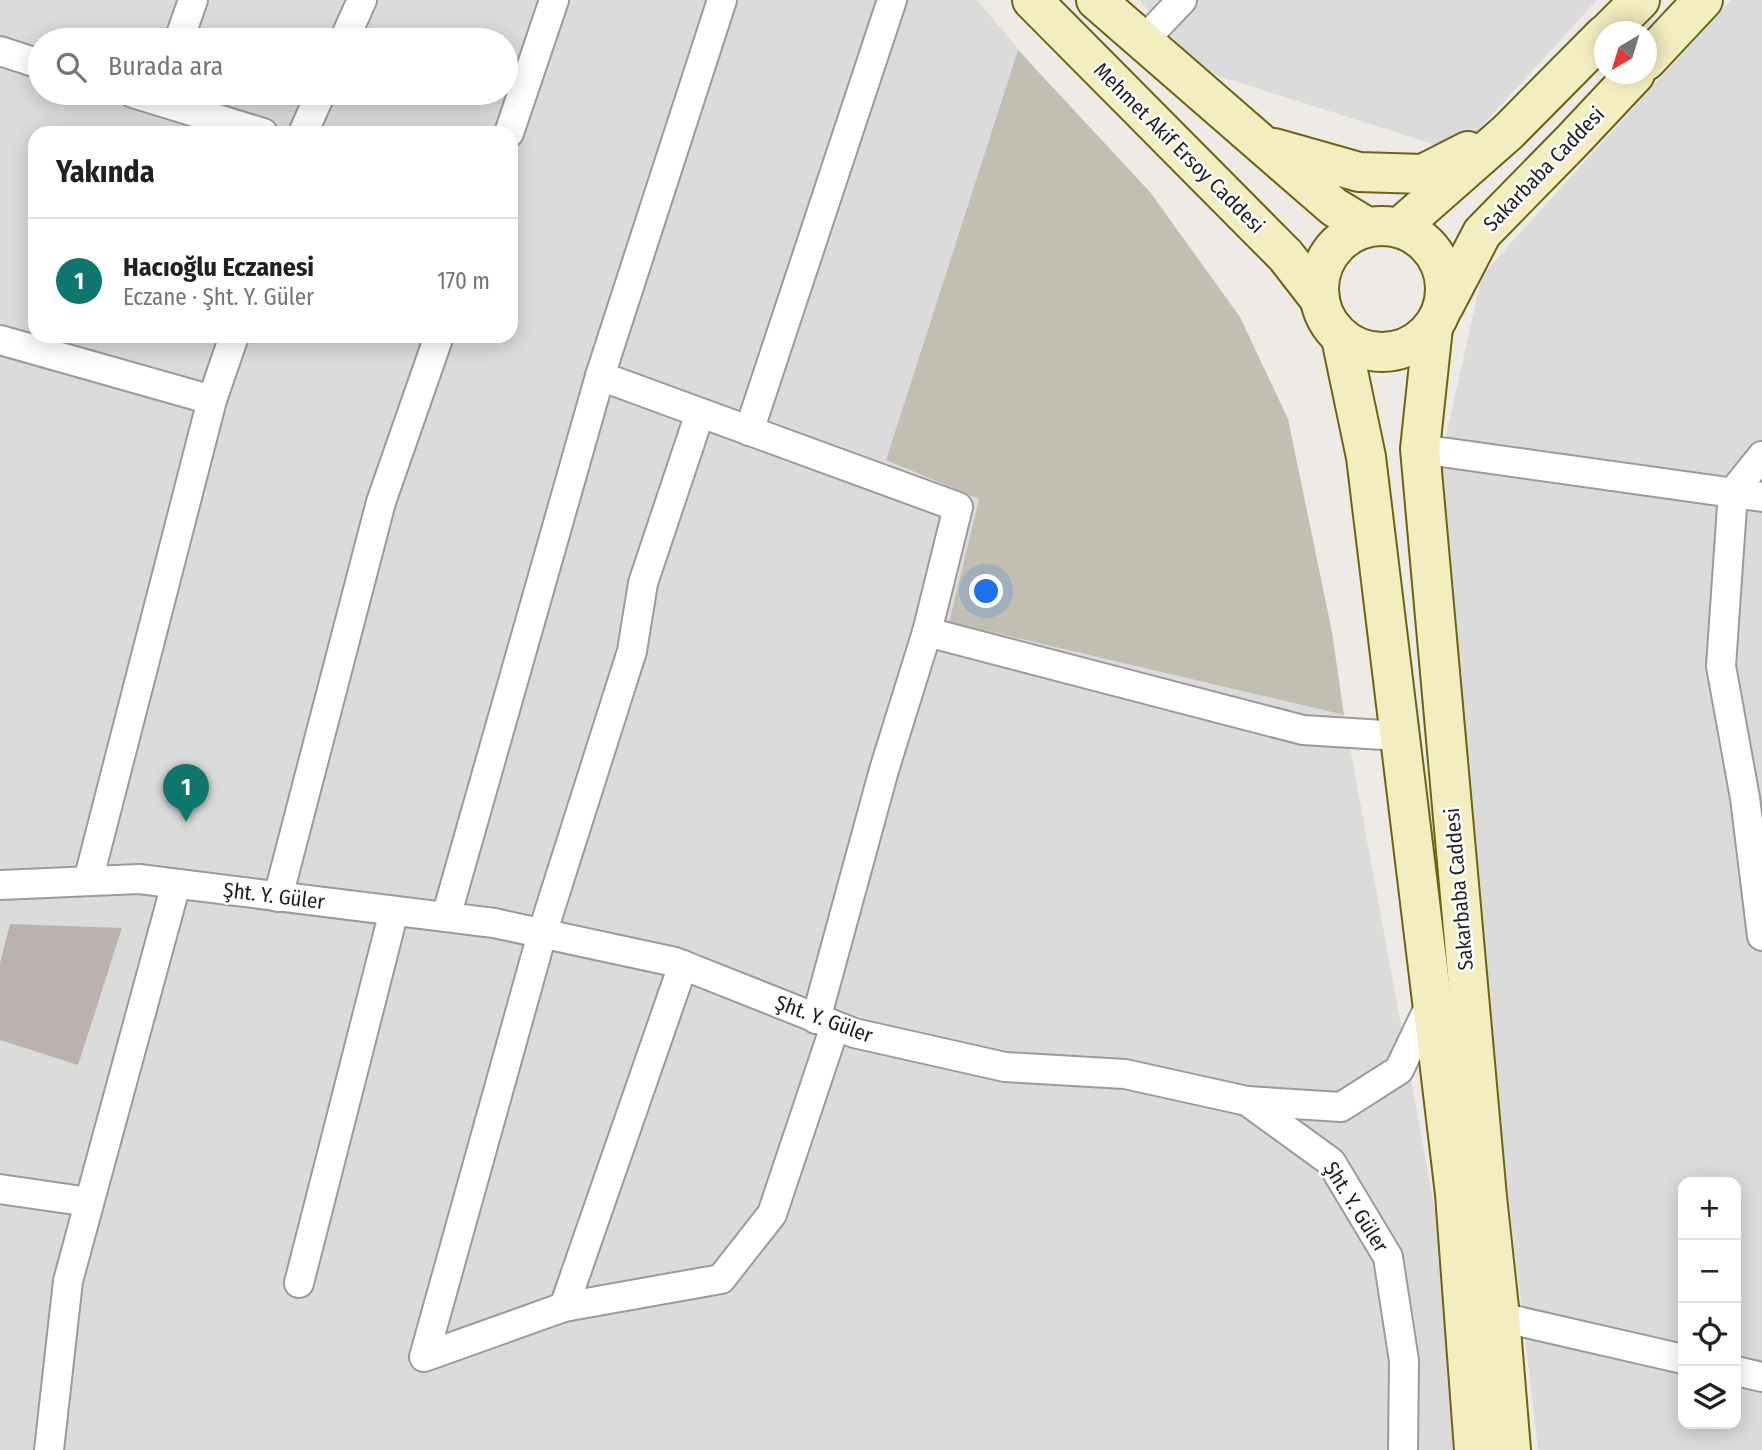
<!DOCTYPE html>
<html lang="tr">
<meta charset="utf-8">
<style>
:root{--surface:#fff;--page:#f6f6f6;--text:#202124;--muted:#757577;--line:#e0e0e0;--accent:#0f766e}
body{margin:0;font-family:"Fira Sans Condensed",sans-serif;background:var(--page);color:var(--text)}
.controls{position:absolute;right:21px;bottom:21px;display:grid;overflow:hidden;border-radius:14px;box-shadow:0 4px 18px #0003}
.controls button{width:63px;height:63px;display:grid;place-items:center;padding:0;border:0;border-bottom:2px solid var(--line);background:var(--surface);color:var(--text);font:35px sans-serif}
.compass{position:absolute;left:1594px;top:21px;width:63px;height:63px;border-radius:50%;background:var(--surface);box-shadow:0 4px 18px #0003;rotate:218deg}
.you{position:absolute;left:987px;top:592px;width:24px;height:24px;margin:-18px;border:5px solid #fff;border-radius:50%;background:#1a73e8;box-shadow:0 0 0 10px #1a73e833}
.badge{display:grid;place-items:center;width:46px;height:46px;border-radius:50%;background:var(--accent);color:#fff;font-size:23px;font-weight:700}
.pin{position:absolute;translate:-50% -58px;filter:drop-shadow(0 2px 4px #0008)}
.pin::after{content:'';position:absolute;top:37px;width:24px;height:21px;background:inherit;clip-path:polygon(0 0,100% 0,50% 100%)}
.list{margin:0;padding:0;list-style:none}
h2{display:flex;justify-content:space-between;align-items:center;height:91px;margin:0;padding:0 28px;font-size:30px}
h2 small{font-size:23px;font-weight:400;color:var(--muted)}
.list li{display:grid;grid-template-columns:46px 1fr auto;gap:21px;align-items:center;box-sizing:border-box;height:126px;padding:0 28px;border-top:2px solid var(--line)}
.list b{display:block;font-size:26px;white-space:nowrap}
.list p{margin:0;font-size:23px;white-space:nowrap;color:var(--muted)}
.list em{font-size:23px;font-style:normal;color:var(--muted)}
.icon{flex:none;width:38px;height:38px;fill:none;stroke:currentColor;stroke-width:2;stroke-linecap:round;stroke-linejoin:round}
.map{position:relative;flex:none;width:1762px;height:1450px;overflow:hidden}
.search{position:absolute;background:var(--surface);box-shadow:0 4px 18px #0003;left:28px;top:28px;width:490px;height:77px;display:flex;align-items:center;gap:18px;box-sizing:border-box;padding:0 24px;border-radius:38px;color:var(--muted);font-size:26px}
.panel{position:absolute;background:var(--surface);box-shadow:0 4px 18px #0003;left:28px;top:126px;width:490px;height:217px;border-radius:21px}
.map>svg:first-child{display:block}
.residential{fill:#dcdbdc;fill-rule:evenodd}
.construction{fill:#c2bfb2}
.building{fill:#bbb2af}
.lines{fill:none;stroke-linecap:round;stroke-linejoin:round}
.minor-casing{stroke:#9b9b9b;stroke-width:32}
.secondary-casing{stroke:#6b6510;stroke-width:42}
.minor{stroke:#fff;stroke-width:28}
.secondary{stroke:#f3edbf;stroke-width:38}
.labels{text-anchor:middle;stroke-width:5;stroke-linejoin:round;paint-order:stroke}
.street-label{font-size:21px;fill:#1e1e1e;stroke:#fff}
</style>
<div class="map">
<svg width="1762" height="1450" viewBox="0 0 1762 1450">
<rect width="100%" height="100%" fill="#eeeae6"/>
<g class="residential">
<path d="M0,0H977L1028,60L979,499L949,621L1344,715L1439,1232L1453,1450H0ZM40,40H506V93H40ZM35,133H511V336H35Z"/>
<polygon points="1139,0 1597,0 1458,152 1203,71"/>
<path d="M1731,0H1762V1450H1538L1429,512L1482,275ZM1683,1182H1736V1424H1683Z"/>
</g>
<polygon class="construction" points="1018,50 1150,192 1240,317 1288,419 1332,632 1344,715 949,622 979,499 886,460"/>
<polygon class="building" points="10,924 122,928 78,1065 0,1040 0,963"/>
<g class="lines">
<g class="minor-casing">
<g id="minor">
<polyline points="179,40 193,0"/>
<polyline points="344,40 362,0"/>
<polyline points="1143,41 1182,0"/>
<polyline points="0,51 40,64"/>
<polyline points="133,93 263,133"/>
<polyline points="303,133 321,93"/>
<polyline points="509,133 554,0"/>
<polyline points="0,340 212,400"/>
<polyline points="600,376 958,507 927,632 884,770 816,1019"/>
<polyline points="700,413 643,583 632,651 542,934 424,1357 564,1307 721,1279 772,1214 835,1026"/>
<polyline points="749,431 892,0"/>
<polyline points="1420,449 1762,497"/>
<polyline points="1762,456 1733,492 1721,666 1745,798 1762,936"/>
<polyline points="927,632 1303,730 1400,736"/>
<polyline points="88,881 212,400 234,336"/>
<polyline points="0,885 139,879 494,923 675,962 854,1033 1005,1067 1125,1074 1247,1101 1331,1162 1388,1257 1404,1361 1403,1450"/>
<polyline points="278,897 381,502 439,336"/>
<polyline points="446,917 600,376 722,0"/>
<polyline points="1247,1101 1341,1107 1399,1070 1432,1001"/>
<polyline points="0,1189 89,1202"/>
<polyline points="299,1283 394,911"/>
<polyline points="564,1307 683,965"/>
<polyline points="1500,1317 1683,1359"/>
<polyline points="1736,1371 1762,1377"/>
<polyline points="49,1450 68,1281 176,884"/>
</g>
</g>
<g class="secondary-casing">
<g id="secondary">
<polyline points="1032,0 1286,256 1320,300"/>
<polyline points="1096,0 1334,207 1367,227"/>
<polyline points="1608,32 1640,0"/>
<polyline points="1646,61 1703,0"/>
<polyline points="1274,148 1359,172 1423,174 1468,151"/>
<circle cx="1382" cy="289" r="63"/>
<polyline points="1399,228 1508,132 1604,35"/>
<polyline points="1444,306 1482,233 1573,140 1635,74"/>
<polyline points="1433,327 1420,449 1487,1197 1500,1317 1511,1450"/>
<polyline points="1341,338 1366,457 1432,1001 1455,1194 1474,1450"/>
</g>
</g>
<use href="#minor" class="minor"/>
<use href="#secondary" class="secondary"/>
</g>
<g class="labels">
<g class="street-label">
<text transform="translate(1179 148) rotate(45)" y="7">Mehmet Akif Ersoy Caddesi</text>
<text transform="translate(1544 169) rotate(-46)" y="7">Sakarbaba Caddesi</text>
<text transform="translate(1459 889) rotate(-95)" y="7">Sakarbaba Caddesi</text>
<text transform="translate(274 896) rotate(7)" y="7">Şht. Y. Güler</text>
<text transform="translate(824 1019) rotate(20)" y="7">Şht. Y. Güler</text>
<text transform="translate(1356 1207) rotate(58)" y="7">Şht. Y. Güler</text>
</g>
</g>
</svg>
<div class="controls">
<button>+</button>
<button>−</button>
<button><svg class="icon" aria-label="locate" viewBox="0 0 24 24"><circle cx="12" cy="12" r="6"/><path d="M12 2v4M12 18v4M2 12h4M18 12h4"/></svg></button>
<button><svg class="icon" aria-label="layers" viewBox="0 0 24 24"><path d="M12 4l9 5-9 5-9-5zM3 14l9 5 9-5"/></svg></button>
</div>
<svg class="compass" viewBox="-18 -18 36 36"><path d="M0-13l5 13h-10z" fill="#e53935"/><path d="M0 13l5-13h-10z" fill="#757577"/></svg>
<div class="you"></div>
<div class="pin badge" style="left:186px;top:822px">1</div>
<div class="search"><svg class="icon" aria-label="search" viewBox="0 0 24 24"><circle cx="10" cy="10" r="6"/><path d="M15 15l6 6"/></svg>Burada ara</div>
<section class="panel">
<h2>Yakında<small></small></h2>
<ul class="list">
<li><span class="badge">1</span><div><b>Hacıoğlu Eczanesi</b><p>Eczane · Şht. Y. Güler</p></div><em>170 m</em></li>
</ul>
</section>
</div>
